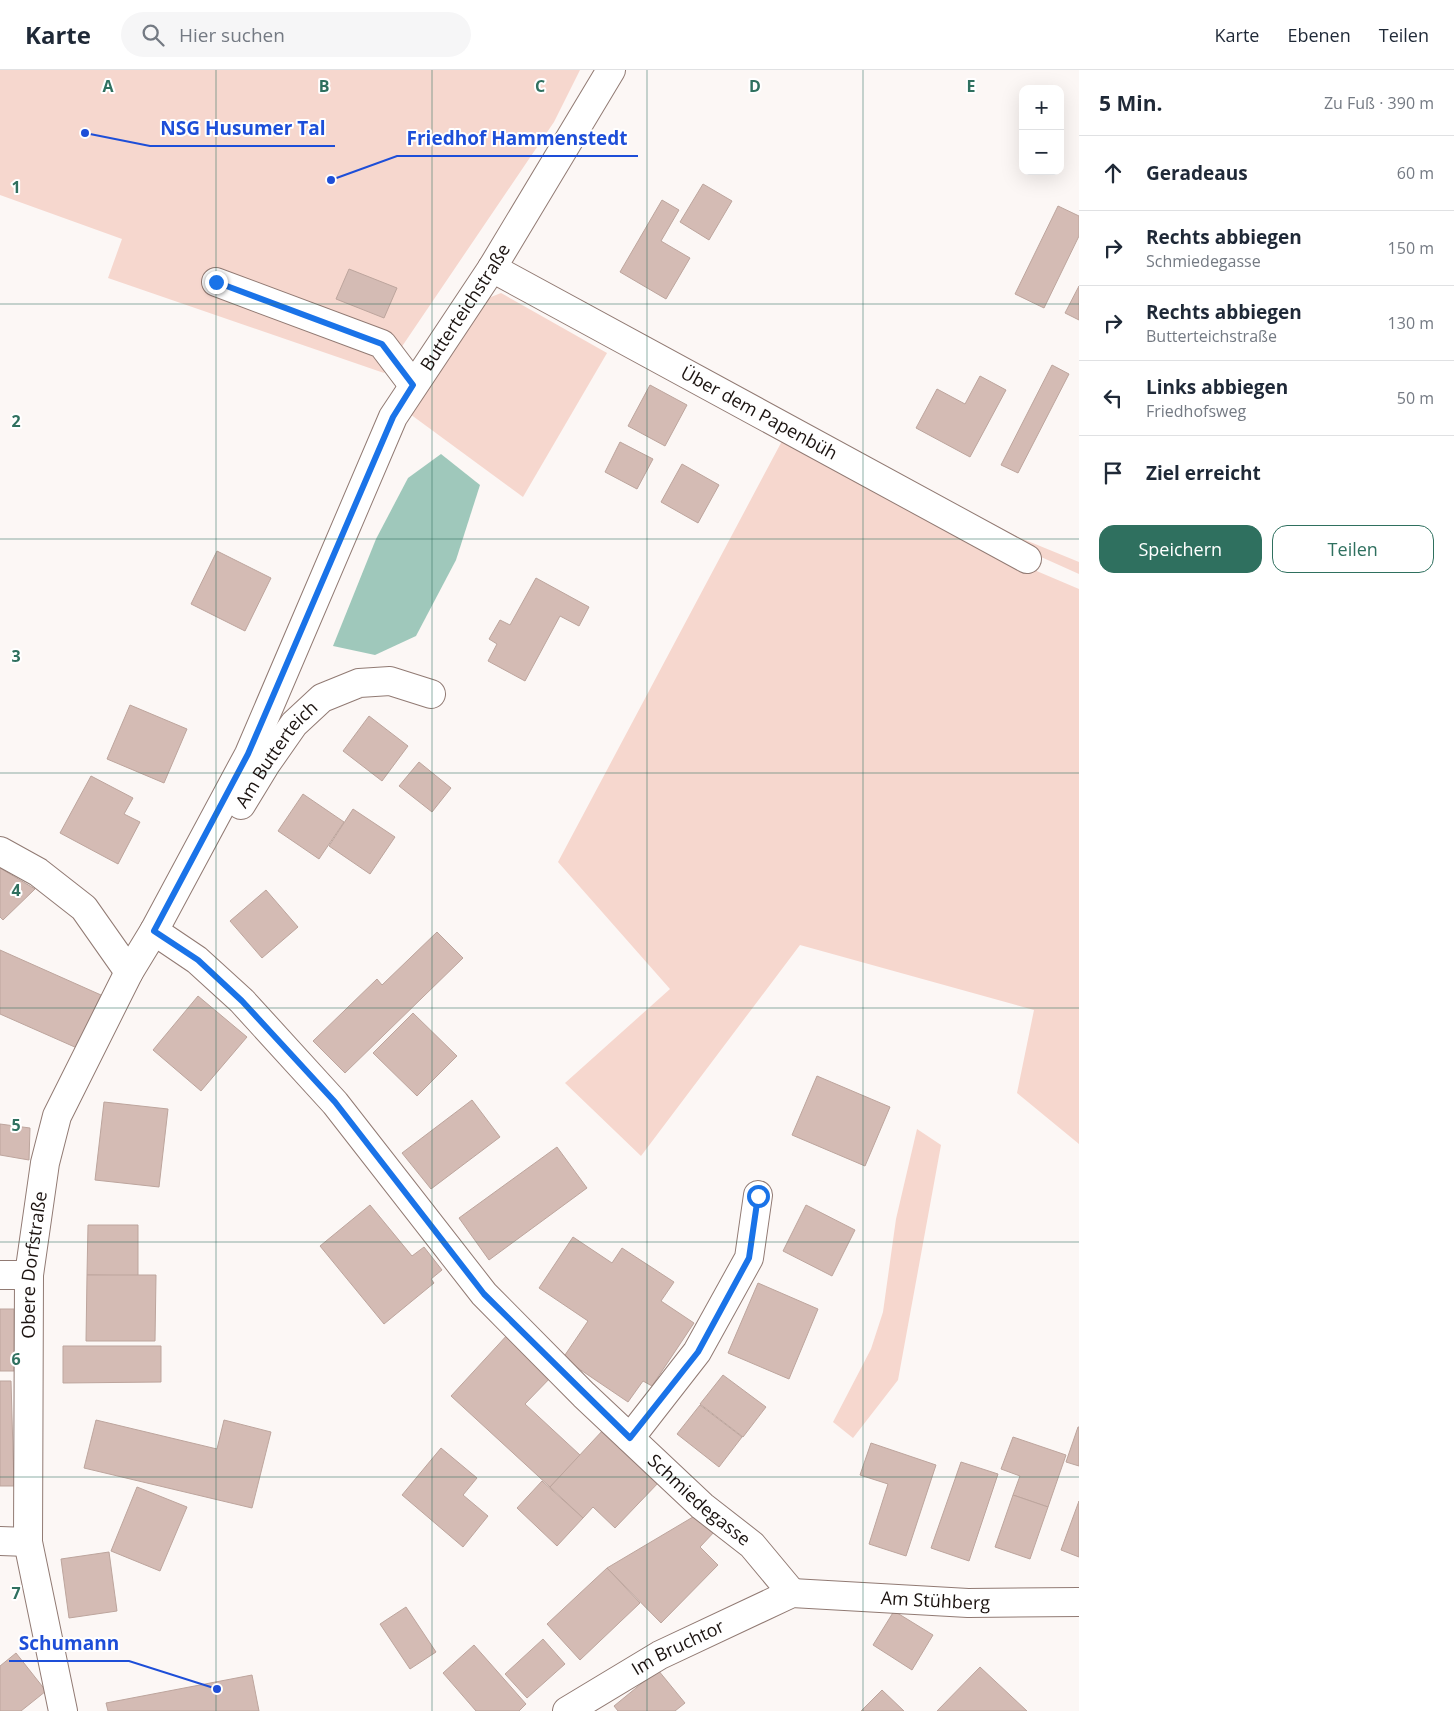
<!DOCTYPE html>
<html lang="de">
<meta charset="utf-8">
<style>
:root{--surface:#fff;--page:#f6f6f7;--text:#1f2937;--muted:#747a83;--line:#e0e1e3;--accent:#2f705f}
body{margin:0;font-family:"Open Sans",sans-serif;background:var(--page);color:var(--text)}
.controls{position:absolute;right:15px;top:15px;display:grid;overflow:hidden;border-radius:10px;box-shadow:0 5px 20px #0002}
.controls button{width:45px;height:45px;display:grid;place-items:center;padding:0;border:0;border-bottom:1px solid var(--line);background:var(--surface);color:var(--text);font:25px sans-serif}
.stop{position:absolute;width:15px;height:15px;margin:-11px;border:4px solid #1a73e8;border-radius:50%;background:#fff}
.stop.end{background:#1a73e8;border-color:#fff;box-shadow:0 1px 5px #0008}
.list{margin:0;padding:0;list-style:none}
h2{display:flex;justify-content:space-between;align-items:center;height:65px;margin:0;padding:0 20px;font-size:21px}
h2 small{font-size:16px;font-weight:400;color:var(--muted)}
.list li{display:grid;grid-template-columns:32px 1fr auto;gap:15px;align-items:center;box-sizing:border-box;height:75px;padding:0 20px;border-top:1px solid var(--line)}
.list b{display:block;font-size:19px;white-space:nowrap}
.list p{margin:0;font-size:16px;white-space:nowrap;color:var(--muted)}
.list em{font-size:16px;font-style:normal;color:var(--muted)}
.actions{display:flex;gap:10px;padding:15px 20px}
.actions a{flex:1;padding:11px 0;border:1px solid var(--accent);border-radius:15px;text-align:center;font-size:18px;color:var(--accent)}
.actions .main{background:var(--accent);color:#fff}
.icon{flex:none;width:28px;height:28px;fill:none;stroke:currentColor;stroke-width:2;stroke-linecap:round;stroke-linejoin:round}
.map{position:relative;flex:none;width:1079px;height:1641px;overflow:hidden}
header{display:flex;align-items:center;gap:30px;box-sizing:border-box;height:70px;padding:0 25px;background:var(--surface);border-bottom:1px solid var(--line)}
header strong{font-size:24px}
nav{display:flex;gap:28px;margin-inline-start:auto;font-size:18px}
.search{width:350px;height:45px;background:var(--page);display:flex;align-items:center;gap:12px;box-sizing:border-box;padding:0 18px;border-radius:28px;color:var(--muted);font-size:19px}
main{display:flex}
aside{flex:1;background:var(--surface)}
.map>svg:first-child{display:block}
.green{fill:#f6d7ce}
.water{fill:#9fc8bb}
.building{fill:#d4bbb4;stroke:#bda59d}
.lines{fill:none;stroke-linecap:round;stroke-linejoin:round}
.minor-casing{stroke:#917a73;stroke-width:30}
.minor{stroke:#fff;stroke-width:28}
.route{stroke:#1a73e8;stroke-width:6}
.grid{fill:none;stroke:#2f705f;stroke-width:1;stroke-opacity:0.55}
.labels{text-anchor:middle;stroke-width:4;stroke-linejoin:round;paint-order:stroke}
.street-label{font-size:18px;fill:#1b1310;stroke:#fff}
.grid-label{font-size:16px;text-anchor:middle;font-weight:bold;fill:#2f705f;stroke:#fff;stroke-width:4;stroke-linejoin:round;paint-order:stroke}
.leader{fill:none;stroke:#1d4ed8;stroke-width:2}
.callout-dot{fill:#1d4ed8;stroke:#fff;stroke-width:2}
.callout-label{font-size:19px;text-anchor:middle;font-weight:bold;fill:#1d4ed8;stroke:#fff;stroke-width:4;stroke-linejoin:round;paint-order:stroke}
</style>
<header>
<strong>Karte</strong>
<div class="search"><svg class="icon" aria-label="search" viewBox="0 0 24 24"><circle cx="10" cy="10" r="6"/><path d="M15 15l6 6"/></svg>Hier suchen</div>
<nav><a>Karte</a><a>Ebenen</a><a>Teilen</a></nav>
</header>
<main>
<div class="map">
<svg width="1079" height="1641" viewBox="0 0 1079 1641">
<rect width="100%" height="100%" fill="#fcf7f5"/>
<g class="green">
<polygon points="0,0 580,0 554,52 384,303 108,208 122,169 0,125"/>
<polygon points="501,223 607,283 523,427 410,344 481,231"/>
<polygon points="782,371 999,485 1079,519 1079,1074 1017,1023 1034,940 800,875 641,1086 565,1013 670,919 558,792"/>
<polygon points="982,448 1018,467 1079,492 1079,504 990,464"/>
<polygon points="917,1059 941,1075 898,1310 853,1368 833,1352 871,1279 883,1242 896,1149"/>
</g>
<polygon class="water" points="441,384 480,415 456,490 416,566 375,585 333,576 376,469 408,408"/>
<g class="building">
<polygon points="703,114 732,131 709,170 680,152"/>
<polygon points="662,130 679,140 661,171 690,188 666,229 620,202"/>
<polygon points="1058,136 1079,146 1079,166 1044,238 1015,224"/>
<polygon points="349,199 397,218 384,248 336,229"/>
<polygon points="1079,216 1079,250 1065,243"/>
<polygon points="1052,295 1069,304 1018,403 1001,395"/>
<polygon points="980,306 1006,320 970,387 916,358 937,319 965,334"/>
<polygon points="650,315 687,335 665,376 628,356"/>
<polygon points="620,372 653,389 637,419 605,402"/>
<polygon points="682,394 719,415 698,453 661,432"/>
<polygon points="217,481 271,508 245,561 191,534"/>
<polygon points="536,508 589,537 579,556 560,546 525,611 488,591 497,574 489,569 500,550 510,555"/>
<polygon points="130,635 187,659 164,713 107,689"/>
<polygon points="369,646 408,676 382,711 343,681"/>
<polygon points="419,692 451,718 432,742 399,716"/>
<polygon points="91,706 133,728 124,744 140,752 118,794 60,763"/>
<polygon points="303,724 344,752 319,789 278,761"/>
<polygon points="353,739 395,767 370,804 329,776"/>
<polygon points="0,798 35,819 3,850 0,847"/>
<polygon points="266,820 298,857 262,888 230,851"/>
<polygon points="437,862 463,888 345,1003 313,971 377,909 382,915"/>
<polygon points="0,880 101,925 77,978 0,944"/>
<polygon points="198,926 247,967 201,1021 153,980"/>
<polygon points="413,943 457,986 417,1026 373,983"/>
<polygon points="817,1006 890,1037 865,1096 792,1065"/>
<polygon points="472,1030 500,1067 431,1119 402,1083"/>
<polygon points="104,1032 168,1039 159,1117 95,1110"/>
<polygon points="0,1054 30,1058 29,1090 0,1085"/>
<polygon points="557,1077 587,1118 489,1190 459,1148"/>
<polygon points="370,1135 412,1186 424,1177 442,1200 431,1209 434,1213 384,1254 320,1176"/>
<polygon points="806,1135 855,1160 832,1206 783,1181"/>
<polygon points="88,1155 138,1155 138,1206 87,1205"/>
<polygon points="573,1167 612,1193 622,1178 674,1212 661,1231 694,1253 652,1316 643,1311 628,1332 563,1288 588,1251 539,1218"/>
<polygon points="87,1205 156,1205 155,1271 86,1271"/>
<polygon points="758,1213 818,1239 789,1309 728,1283"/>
<rect x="0" y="1239" width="14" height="62"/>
<polygon points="509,1263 554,1304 525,1334 580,1385 550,1417 451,1326"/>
<polygon points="63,1276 161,1276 161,1312 63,1313"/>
<polygon points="723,1305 766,1337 743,1367 700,1334"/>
<polygon points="0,1311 11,1311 14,1416 0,1416"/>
<polygon points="700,1335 742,1367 719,1397 677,1364"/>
<polygon points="96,1350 217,1379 224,1350 271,1362 252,1438 84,1398"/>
<polygon points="1078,1357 1079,1357 1079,1396 1066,1392"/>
<polygon points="604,1359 660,1411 615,1458 593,1437 583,1448 550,1417"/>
<polygon points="1013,1367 1066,1385 1048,1437 1013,1425 1020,1406 1001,1399"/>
<polygon points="871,1373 936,1395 906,1486 869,1474 888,1414 860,1405"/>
<polygon points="441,1378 477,1408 463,1425 488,1446 463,1477 402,1425"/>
<polygon points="961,1392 998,1404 969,1491 931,1478"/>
<polygon points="542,1411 583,1448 557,1476 517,1438"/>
<polygon points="137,1417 187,1437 160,1501 111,1481"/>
<polygon points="1013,1425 1048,1437 1030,1489 995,1477"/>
<polygon points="1079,1431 1079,1487 1061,1480"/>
<polygon points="698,1444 715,1461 700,1477 718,1495 661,1553 607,1498"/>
<polygon points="109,1482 117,1541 69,1548 61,1489"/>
<polygon points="607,1498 640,1533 580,1590 547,1554"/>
<polygon points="406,1537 436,1582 410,1599 380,1554"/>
<polygon points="894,1541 933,1565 912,1600 873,1575"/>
<polygon points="543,1569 565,1594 527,1628 505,1604"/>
<polygon points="474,1575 526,1634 519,1641 476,1641 443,1603"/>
<polygon points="16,1583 46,1621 21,1641 0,1641 0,1596"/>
<polygon points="980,1597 1027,1641 937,1641"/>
<polygon points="658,1600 685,1633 675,1641 618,1641 614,1636"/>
<polygon points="252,1605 259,1641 108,1641 106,1633"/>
<polygon points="882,1620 904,1641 861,1641"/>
</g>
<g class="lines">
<g class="minor-casing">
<g id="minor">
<path id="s1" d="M492,198L1027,489"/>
<polyline points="216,212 382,274 413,315"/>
<path id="s2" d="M241,735L266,694L294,654L322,628L359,613L390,611L431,624"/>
<polyline points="0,781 38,802 84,838 129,902"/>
<path id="s3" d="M154,861L197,890L242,931L335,1033L484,1224L584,1325L702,1436L752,1475L792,1523"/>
<polyline points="0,1205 29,1205"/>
<polyline points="630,1368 697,1282 749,1188 758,1125"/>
<polyline points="0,1471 28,1472"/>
<path id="s4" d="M63,1641L28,1472L29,1205L45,1093L57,1046L129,902L154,861L249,684L393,347L492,198L611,0"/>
<path id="s5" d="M567,1641L660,1585L792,1523L968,1533L1079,1532"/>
</g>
</g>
<use href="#minor" class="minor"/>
</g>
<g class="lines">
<polyline class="route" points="216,212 382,274 413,315 393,347 248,684 154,861 198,890 242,931 335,1032 484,1224 630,1368 698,1282 749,1188 758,1126"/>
</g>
<path class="grid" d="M216,0V1641M432,0V1641M647,0V1641M863,0V1641M0,234H1079M0,469H1079M0,703H1079M0,938H1079M0,1172H1079M0,1407H1079"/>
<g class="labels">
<g class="street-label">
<text dy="6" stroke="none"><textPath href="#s4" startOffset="1509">Butterteichstraße</textPath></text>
<text dy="6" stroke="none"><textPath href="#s1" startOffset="304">Über dem Papenbüh</textPath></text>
<text dy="6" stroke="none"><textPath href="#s2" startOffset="62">Am Butterteich</textPath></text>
<text dy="6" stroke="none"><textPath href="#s4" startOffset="450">Obere Dorfstraße</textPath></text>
<text dy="6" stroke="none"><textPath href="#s3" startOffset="791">Schmiedegasse</textPath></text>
<text dy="6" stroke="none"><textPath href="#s5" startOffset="398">Am Stühberg</textPath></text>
<text dy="6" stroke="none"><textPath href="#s5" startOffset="128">Im Bruchtor</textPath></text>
</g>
</g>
<g class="grid-label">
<text x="108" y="22">A</text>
<text x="324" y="22">B</text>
<text x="540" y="22">C</text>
<text x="755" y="22">D</text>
<text x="971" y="22">E</text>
<text x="16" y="123">1</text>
<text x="16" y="357">2</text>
<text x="16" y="592">3</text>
<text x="16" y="826">4</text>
<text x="16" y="1061">5</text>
<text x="16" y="1295">6</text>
<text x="16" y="1529">7</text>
</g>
<path class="leader" d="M85 63L150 76H335M331 110L397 86H638M217 1619L129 1591H9"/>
<g class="callout-dot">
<circle cx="85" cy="63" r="5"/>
<circle cx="331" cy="110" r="5"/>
<circle cx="217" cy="1619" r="5"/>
</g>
<g class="callout-label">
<text x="243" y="65">NSG Husumer Tal</text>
<text x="517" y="75">Friedhof Hammenstedt</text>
<text x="69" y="1580">Schumann</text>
</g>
</svg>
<div class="controls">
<button>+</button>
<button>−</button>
</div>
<div class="stop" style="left:758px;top:1126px"></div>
<div class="stop end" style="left:216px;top:212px"></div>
</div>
<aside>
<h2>5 Min.<small>Zu Fuß · 390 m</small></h2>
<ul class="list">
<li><svg class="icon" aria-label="ahead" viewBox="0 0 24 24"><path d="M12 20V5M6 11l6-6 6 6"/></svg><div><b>Geradeaus</b></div><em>60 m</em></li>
<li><svg class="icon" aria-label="right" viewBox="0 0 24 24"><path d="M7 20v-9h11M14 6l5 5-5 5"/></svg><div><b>Rechts abbiegen</b><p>Schmiedegasse</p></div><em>150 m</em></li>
<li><svg class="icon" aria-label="right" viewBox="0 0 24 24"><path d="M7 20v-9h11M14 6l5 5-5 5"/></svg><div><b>Rechts abbiegen</b><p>Butterteichstraße</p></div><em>130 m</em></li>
<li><svg class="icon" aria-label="left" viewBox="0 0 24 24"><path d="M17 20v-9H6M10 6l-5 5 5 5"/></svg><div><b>Links abbiegen</b><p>Friedhofsweg</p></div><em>50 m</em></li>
<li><svg class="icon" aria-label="arrive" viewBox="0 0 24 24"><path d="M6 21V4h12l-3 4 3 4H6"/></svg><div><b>Ziel erreicht</b></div></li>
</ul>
<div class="actions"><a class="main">Speichern</a><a>Teilen</a></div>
</aside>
</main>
